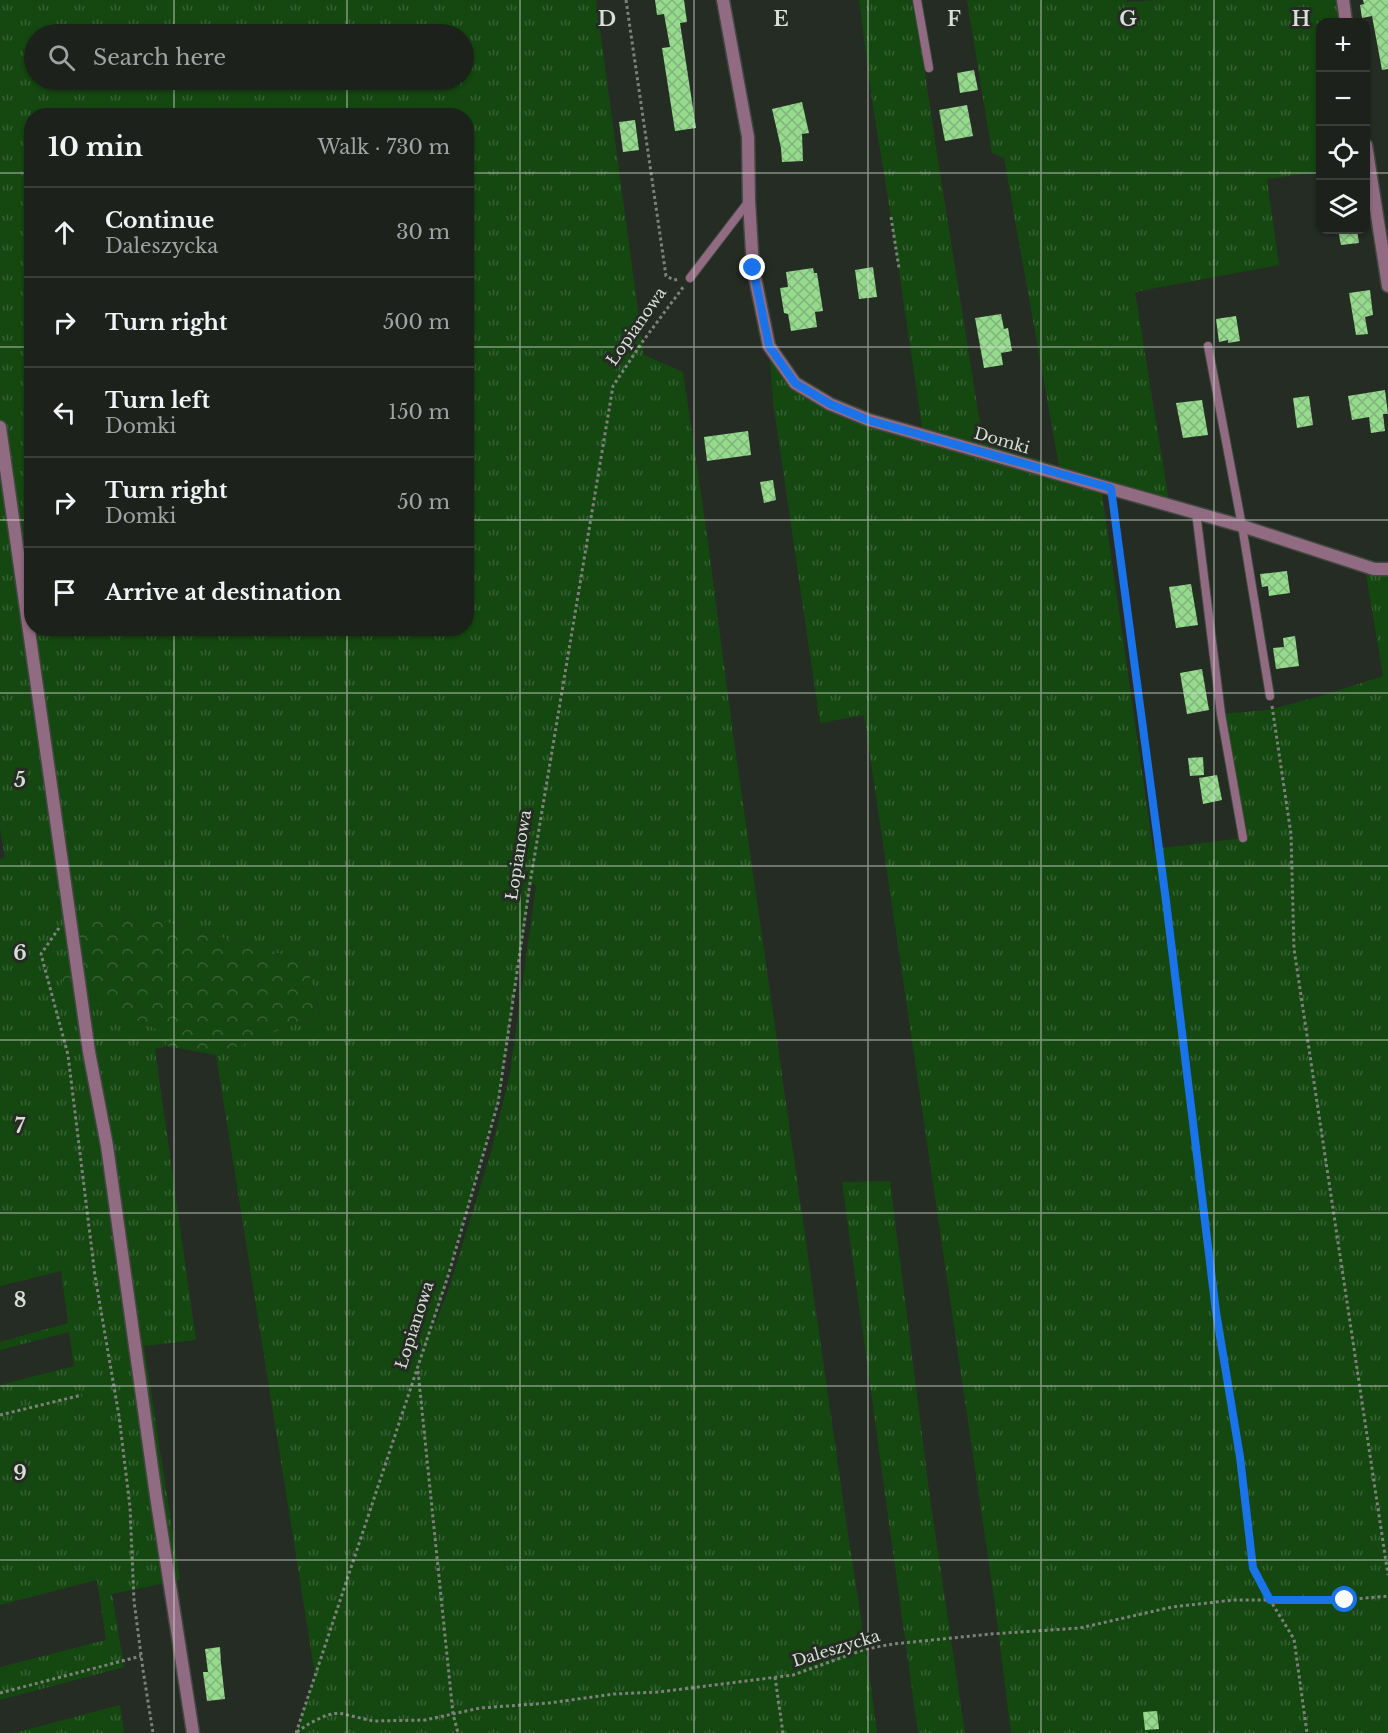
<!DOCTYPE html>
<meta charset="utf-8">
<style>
:root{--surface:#1c211b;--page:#252924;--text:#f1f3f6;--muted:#a0a3a3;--line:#3a3e3a}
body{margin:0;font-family:"Libre Baskerville",serif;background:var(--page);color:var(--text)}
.controls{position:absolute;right:18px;top:18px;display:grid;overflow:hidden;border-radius:12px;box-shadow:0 2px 4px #0004}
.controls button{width:54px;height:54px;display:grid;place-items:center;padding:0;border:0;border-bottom:2px solid var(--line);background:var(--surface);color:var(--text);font:30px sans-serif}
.stop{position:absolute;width:18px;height:18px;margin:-14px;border:4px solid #1a73e8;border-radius:50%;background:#fff}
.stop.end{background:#1a73e8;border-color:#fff;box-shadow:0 2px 6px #0008}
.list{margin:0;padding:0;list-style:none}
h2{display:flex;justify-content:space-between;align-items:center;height:78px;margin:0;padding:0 24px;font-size:26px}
h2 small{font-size:20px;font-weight:400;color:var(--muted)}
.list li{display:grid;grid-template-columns:39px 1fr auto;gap:18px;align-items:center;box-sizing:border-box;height:90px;padding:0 24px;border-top:2px solid var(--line)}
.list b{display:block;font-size:22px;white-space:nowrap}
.list p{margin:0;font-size:20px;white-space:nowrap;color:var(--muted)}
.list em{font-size:20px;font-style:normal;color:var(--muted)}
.icon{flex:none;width:33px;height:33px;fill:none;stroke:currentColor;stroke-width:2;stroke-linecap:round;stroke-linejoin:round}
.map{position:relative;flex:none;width:1388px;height:1733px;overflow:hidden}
.search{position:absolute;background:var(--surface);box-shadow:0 2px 4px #0004;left:24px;top:24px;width:450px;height:66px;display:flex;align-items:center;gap:15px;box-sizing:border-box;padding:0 21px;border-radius:33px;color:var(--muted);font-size:22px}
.panel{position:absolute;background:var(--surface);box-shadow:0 2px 4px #0004;left:24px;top:108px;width:450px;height:528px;border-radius:24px}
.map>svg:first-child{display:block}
.grass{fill:url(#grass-tufts);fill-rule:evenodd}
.forest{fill:url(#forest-crowns)}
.building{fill:url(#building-cross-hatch)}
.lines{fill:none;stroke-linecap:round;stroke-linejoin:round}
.service-casing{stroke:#424841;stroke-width:10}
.minor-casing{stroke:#424841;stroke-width:15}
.path{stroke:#7c827b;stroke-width:3;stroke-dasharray:3 3;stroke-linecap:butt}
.service{stroke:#916b81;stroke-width:8}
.minor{stroke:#916b81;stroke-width:12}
.route{stroke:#1a73e8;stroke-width:8}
.grid{fill:none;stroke:#d9ded8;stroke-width:1.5;stroke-opacity:0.55}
.labels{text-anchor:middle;stroke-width:6;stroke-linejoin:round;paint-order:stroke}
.street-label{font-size:16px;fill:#d9ded8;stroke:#252c24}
.grid-label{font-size:20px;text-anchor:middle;font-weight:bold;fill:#d9ded8;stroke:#252c24;stroke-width:6;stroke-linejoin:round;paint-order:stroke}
</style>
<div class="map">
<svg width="1388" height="1733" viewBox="0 0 1388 1733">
<defs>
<pattern id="grass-tufts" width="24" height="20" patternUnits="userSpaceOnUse" patternTransform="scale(1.5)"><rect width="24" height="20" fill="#154710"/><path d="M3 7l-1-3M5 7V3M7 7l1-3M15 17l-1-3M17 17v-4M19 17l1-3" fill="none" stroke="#366132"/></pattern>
<pattern id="forest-crowns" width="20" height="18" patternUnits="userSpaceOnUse" patternTransform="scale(1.5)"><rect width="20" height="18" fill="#154710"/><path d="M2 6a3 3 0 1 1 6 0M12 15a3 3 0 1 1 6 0" fill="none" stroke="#366132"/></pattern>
<pattern id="building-cross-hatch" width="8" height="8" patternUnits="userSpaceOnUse" patternTransform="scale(1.5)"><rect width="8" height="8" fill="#95da8d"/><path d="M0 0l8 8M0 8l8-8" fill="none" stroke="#80b47a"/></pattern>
</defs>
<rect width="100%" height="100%" fill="#252c24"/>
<g class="grass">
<path d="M0,0H596L644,355L683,372L707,535L733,734L850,1548L866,1649L877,1733H296L315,1675L216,1055L320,1014L306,961L141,915H80L166,1033V1046L155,1049L196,1340L144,1346L180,1580L112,1594L124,1667L0,1700V1667L106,1640L97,1580L0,1605V1385L74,1366L69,1332L0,1350V1342L68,1323L61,1271L0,1286V859L5,858L0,828ZM34,34H464V80H34ZM32,116H466V628H32ZM531,883L536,885L510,1073L491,1152L448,1291L431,1333L498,1103Z"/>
<polygon points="859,0 914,0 939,167 983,442 1059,466 1004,158 992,153 967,0 1127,0 1127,2 1155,0 1343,0 1346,22 1320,22 1320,172 1267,179 1279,265 1135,292 1168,495 1167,504 1148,499 1150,508 1102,493 1153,849 1243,838 1221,714 1267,710 1321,696 1383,676 1366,574 1388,576 1388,1733 1011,1733 994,1598 864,715 820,723 773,402 769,346 795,383 830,404 923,434 891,217 872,100"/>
<polygon points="890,1181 930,1498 965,1733 918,1733 842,1182"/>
<polygon points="120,1705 124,1733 14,1733"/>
</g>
<polygon class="forest" points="80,915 141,915 306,961 320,1014 216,1055 166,1046 165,1033 61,986"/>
<g class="building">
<polygon points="655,0 684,0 687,22 680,23 696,128 675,131 662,48 670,47 664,14 657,15"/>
<polygon points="1363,0 1388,0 1388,69 1382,70 1372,16 1362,18 1360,5 1364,4"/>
<polygon points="974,70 978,90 960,93 957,73"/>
<polygon points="802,102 809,133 802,134 803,161 782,162 781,148 772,109"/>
<polygon points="967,105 973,136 945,141 939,110"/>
<polygon points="635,120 639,150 623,152 619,122"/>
<polygon points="1338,230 1357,230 1359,243 1341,245"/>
<polygon points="873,267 877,297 859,299 855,270"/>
<polygon points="813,268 814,273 817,273 823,311 815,312 817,327 791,331 788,314 784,313 780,288 788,287 786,272"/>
<polygon points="1370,290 1373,315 1365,317 1368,334 1356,335 1349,293"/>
<polygon points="1001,314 1004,329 1008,328 1012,351 1001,353 1003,365 984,368 975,318"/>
<polygon points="1236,316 1240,341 1228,343 1228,340 1219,342 1216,319"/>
<polygon points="1385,390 1388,414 1383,414 1385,431 1371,433 1369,417 1352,420 1348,396"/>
<polygon points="1309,396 1313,425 1297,428 1293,398"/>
<polygon points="1202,400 1208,435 1183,438 1176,403"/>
<polygon points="748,431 751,455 707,461 704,437"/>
<polygon points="773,480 776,500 764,503 760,482"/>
<polygon points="1287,571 1290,593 1269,596 1268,586 1262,587 1260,574"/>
<polygon points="1191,584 1198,625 1176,628 1169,587"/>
<polygon points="1295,636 1299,666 1276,669 1273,648 1284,647 1283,638"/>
<polygon points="1202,669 1209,710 1187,714 1180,673"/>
<polygon points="1203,757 1204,775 1190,776 1188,758"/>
<polygon points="1217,775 1222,800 1203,804 1199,778"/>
<polygon points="220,1647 221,1663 225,1699 207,1701 203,1672 208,1672 205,1649"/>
<polygon points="1157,1711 1159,1729 1145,1730 1143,1712"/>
</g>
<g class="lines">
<g class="service-casing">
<g id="service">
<polyline points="917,0 929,68"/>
<polyline points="690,278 749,201"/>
<polyline points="1208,346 1242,526 1270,696"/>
<polyline points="1196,512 1221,714 1243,838"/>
</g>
</g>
<g class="minor-casing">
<g id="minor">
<polyline points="723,0 748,137 749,201 753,268 769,346 795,383 830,404 869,420 1242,526 1374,569 1388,569"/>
<polyline points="1343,0 1346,22"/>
<polyline points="1366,145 1388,286"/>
<polyline points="0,427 89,1052 107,1146 156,1496 193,1733"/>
</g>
</g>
<g class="path">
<polyline points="626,0 666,276 674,280 680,279"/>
<polyline points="891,217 899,268"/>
<polyline points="1113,502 1166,901 1217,1312 1241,1457 1253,1567 1270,1600 1294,1639 1307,1733"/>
<polyline points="1272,706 1291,834 1294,949 1388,1575"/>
<polyline points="59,928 41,954 68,1055 95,1276 119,1416 130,1507 134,1601 143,1670 153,1733"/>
<polyline points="418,1371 453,1714 458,1733"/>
<polyline points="0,1415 82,1395"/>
<polyline points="775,1677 783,1733"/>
<polyline points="0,1693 141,1656"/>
<polyline points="297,1732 310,1723 327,1715 339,1713 373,1721 425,1720 480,1708 549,1703 614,1694 659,1692 793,1675 866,1649 893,1644 991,1634 1080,1628 1172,1607 1234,1600 1345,1600 1388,1596"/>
<polyline points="296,1733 449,1273 498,1103 530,883 613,386 643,341 684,286"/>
</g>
<use href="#service" class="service"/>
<use href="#minor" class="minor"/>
</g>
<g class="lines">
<polyline class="route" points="753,268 769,346 795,383 830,404 868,420 1111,488 1166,901 1216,1312 1240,1457 1253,1568 1270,1600 1345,1600"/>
</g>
<path class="grid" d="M174,0V34M347,0V34M520,0V1733M694,0V1733M868,0V1733M1041,0V1733M1214,0V1733M174,80V116M347,80V116M0,173H32M466,173H1320M1366,173H1388M0,347H32M466,347H1388M0,520H32M466,520H1388M174,628V1733M347,628V1733M0,693H1388M0,866H1388M0,1040H1388M0,1213H1388M0,1386H1388M0,1560H1388"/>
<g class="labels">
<g class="street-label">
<text transform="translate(636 326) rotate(-55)" y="6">Łopianowa</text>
<text transform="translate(1002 440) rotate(16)" y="6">Domki</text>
<text transform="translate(518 855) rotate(-81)" y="6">Łopianowa</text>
<text transform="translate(414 1325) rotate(-72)" y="6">Łopianowa</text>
<text transform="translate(836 1648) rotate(-17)" y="6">Daleszycka</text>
</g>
</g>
<g class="grid-label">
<text x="607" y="26">D</text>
<text x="781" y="26">E</text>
<text x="954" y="26">F</text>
<text x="1128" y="26">G</text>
<text x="1301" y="26">H</text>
<text x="20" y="787">5</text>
<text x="20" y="960">6</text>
<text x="20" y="1133">7</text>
<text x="20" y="1307">8</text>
<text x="20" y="1480">9</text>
</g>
</svg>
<div class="controls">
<button>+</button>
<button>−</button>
<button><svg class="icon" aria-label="locate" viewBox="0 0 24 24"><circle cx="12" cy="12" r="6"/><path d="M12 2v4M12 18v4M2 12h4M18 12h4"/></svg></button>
<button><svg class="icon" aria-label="layers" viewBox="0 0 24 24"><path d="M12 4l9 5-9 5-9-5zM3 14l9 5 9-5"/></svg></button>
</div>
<div class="stop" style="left:1345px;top:1600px"></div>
<div class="stop end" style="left:753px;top:268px"></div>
<div class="search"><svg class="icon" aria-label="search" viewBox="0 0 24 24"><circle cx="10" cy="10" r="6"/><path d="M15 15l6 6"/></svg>Search here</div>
<section class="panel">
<h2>10 min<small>Walk · 730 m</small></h2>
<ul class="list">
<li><svg class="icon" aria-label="ahead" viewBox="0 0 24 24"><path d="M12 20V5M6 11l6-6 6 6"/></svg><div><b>Continue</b><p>Daleszycka</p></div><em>30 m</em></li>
<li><svg class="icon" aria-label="right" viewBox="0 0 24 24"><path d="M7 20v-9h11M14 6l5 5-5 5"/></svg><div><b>Turn right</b></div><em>500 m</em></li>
<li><svg class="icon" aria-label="left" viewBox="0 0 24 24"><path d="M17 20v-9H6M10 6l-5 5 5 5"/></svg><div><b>Turn left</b><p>Domki</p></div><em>150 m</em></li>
<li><svg class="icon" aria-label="right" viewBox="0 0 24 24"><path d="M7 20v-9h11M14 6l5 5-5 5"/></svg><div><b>Turn right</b><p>Domki</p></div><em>50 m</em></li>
<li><svg class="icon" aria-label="arrive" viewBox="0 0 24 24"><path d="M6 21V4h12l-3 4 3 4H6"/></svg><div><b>Arrive at destination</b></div></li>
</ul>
</section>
</div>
